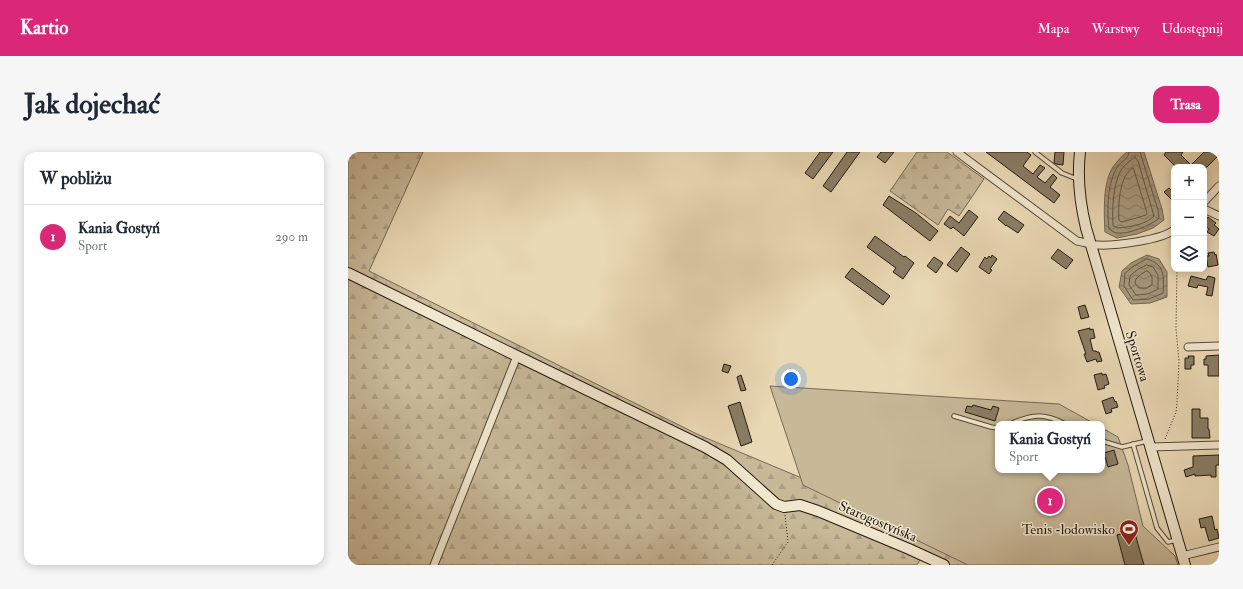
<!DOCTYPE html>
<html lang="pl">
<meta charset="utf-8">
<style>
:root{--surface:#fff;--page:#f6f6f7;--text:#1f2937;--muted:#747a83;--line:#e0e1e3;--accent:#db2777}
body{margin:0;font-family:"IM FELL Double Pica",serif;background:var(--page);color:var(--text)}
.controls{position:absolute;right:12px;top:12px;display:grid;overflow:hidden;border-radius:8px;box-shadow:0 2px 10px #0003}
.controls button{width:36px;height:36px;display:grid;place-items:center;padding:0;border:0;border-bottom:1px solid var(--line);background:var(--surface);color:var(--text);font:20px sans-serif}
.you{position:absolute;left:443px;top:227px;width:14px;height:14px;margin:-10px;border:3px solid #fff;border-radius:50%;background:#1a73e8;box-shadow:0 0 0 6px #1a73e833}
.badge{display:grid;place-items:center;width:26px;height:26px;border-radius:50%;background:var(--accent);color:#fff;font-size:13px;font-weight:700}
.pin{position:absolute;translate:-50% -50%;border:2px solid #fff;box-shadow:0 1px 4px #0006}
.popup{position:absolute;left:647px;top:269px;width:110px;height:52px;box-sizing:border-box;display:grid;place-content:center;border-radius:8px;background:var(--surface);filter:drop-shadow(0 1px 3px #0005);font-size:13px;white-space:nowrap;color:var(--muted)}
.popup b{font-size:15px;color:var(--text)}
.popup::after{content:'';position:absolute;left:50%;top:100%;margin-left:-8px;border:8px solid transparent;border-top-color:var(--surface)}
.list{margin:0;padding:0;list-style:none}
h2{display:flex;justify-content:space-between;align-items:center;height:52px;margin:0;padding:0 16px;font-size:17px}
h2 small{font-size:13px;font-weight:400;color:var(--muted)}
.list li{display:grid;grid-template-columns:26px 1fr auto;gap:12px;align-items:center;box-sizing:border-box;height:64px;padding:0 16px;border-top:1px solid var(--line)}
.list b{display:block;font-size:15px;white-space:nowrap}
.list p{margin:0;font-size:13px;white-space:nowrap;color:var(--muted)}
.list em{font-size:13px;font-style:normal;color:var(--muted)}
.icon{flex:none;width:22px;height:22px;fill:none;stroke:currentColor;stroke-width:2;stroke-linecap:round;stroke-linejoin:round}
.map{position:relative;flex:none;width:871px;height:413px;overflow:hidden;border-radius:12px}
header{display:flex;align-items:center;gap:24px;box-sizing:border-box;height:56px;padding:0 20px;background:var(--accent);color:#fff}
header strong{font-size:19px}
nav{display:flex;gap:22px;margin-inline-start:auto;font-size:14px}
.intro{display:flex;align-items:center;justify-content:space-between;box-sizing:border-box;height:96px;padding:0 24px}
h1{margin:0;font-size:28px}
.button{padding:10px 18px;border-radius:12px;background:var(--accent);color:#fff;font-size:14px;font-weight:700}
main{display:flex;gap:24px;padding:0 24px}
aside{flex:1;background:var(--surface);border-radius:12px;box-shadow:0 2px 10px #0003}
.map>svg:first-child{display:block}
.forest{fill:url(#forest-firs);stroke:#756954}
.park{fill:#c7b898;stroke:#756954}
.water{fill:url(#water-waves);stroke:#726550}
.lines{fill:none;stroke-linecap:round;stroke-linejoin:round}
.shore{stroke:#645846;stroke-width:1}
.building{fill:#8a7d65;stroke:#231a0f}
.lane-casing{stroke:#544a38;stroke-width:5.5}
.street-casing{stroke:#544a38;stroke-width:9}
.secondary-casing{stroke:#231a0f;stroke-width:12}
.path{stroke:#231a0f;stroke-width:1;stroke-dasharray:1 2;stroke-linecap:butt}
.lane{stroke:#f1e6ce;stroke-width:3.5}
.street{stroke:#f1e6ce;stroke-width:7}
.secondary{stroke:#f1e6ce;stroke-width:10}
.labels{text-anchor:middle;stroke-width:3;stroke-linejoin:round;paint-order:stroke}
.street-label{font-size:14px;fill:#231a0f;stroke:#f1e6ce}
.poi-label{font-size:14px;fill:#231a0f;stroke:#f1e6ce;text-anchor:end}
</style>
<header>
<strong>Kartio</strong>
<nav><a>Mapa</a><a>Warstwy</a><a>Udostępnij</a></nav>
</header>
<div class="intro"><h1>Jak dojechać</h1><a class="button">Trasa</a></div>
<main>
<aside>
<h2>W pobliżu<small></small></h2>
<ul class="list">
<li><span class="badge">1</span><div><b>Kania Gostyń</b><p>Sport</p></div><em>290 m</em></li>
</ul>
</aside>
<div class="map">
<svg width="871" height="413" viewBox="0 0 871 413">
<defs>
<pattern id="forest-firs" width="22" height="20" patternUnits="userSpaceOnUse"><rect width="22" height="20" fill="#c7b898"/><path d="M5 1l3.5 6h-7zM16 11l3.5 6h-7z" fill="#ab9e82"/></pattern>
<pattern id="water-waves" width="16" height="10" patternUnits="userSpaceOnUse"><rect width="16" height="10" fill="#a6977c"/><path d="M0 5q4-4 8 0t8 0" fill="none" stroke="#877a64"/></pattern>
</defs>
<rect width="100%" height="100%" fill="#e9d8b4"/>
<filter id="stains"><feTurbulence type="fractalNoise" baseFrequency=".005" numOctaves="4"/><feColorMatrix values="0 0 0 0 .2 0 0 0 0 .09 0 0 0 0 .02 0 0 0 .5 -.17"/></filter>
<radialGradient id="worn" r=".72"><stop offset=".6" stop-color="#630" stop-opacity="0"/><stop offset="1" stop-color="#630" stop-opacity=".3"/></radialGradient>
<g class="forest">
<polygon points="0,0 75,0 21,119 351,283 635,402 654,413 598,413 575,402 569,413 0,413"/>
<polygon points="569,0 599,0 636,27 611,64 600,57 590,73 542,39"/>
</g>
<polygon class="park" points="422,234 711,252 747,272 650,272 650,318 754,318 754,276 770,285 780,313 795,374 827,404 830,413 620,413 455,333"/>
<g class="water">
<path d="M779,0H796L814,57L816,68L805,76L789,82L769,86L757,80C756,61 754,26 768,11C771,7 775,3 779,0Z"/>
<polygon points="799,103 811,107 819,120 819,145 802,151 783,152 771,135 774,119 783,111"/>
</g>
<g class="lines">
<g class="shore">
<path d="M781,0C781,7 773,9 770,14C759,30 759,58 761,77C763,78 766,81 769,81C779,83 804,73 811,66L810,58L792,0"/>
<path d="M787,5L790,9L806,64C797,73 782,75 770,76L765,74C764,57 765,32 773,18C776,13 783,8 787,5Z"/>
<path d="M785,16L786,18L799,61L798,63L785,67L773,70L771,68C770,54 771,23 785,16Z"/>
<path d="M799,107C817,112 816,125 815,141L801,147L785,148L776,134L777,121L786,114Z"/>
<polygon points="799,113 805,115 810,123 810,137 800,142 788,143 781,133 782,124 789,118"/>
<polygon points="799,119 801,120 804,125 804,133 799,136 791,136 787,131 788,127 792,123"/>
</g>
</g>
<g class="building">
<polygon points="472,0 485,0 465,27 457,21"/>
<polygon points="499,0 512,0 483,40 475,34"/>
<polygon points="533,0 546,0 537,11 529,5"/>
<polygon points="638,0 679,0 683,3 675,14 685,22 692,13 697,16 689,25 697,31 705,22 709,26 702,35 712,43 706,51"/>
<polygon points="707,0 716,0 715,13 708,12 706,11"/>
<polygon points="818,0 835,0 833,3 843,13 856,0 871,0 871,3 859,15 828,15 816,3"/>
<polygon points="821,36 826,41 826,50 816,40"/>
<polygon points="541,44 568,61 590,79 582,89 535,53"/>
<polygon points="621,58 630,65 616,84 605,75 603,77 596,72 602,64 611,71"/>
<polygon points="656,59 676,73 670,81 658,73 658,74 650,67"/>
<polygon points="860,65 868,71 866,73 871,77 866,84 859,80 861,77 856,73 856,71"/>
<polygon points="527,84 556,105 557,104 566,111 555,127 545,120 548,116 519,95"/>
<polygon points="613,95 622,102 609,120 599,113"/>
<polygon points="710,97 725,108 718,117 703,106"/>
<polygon points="866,100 867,103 868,102 870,113 860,115 858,104 861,104 860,101"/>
<polygon points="644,103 649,107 642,117 644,118 641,122 631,115 637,105 639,107 641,104 643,106"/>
<polygon points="586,105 595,111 588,121 579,114"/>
<polygon points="504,116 542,144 535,153 497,125"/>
<polygon points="843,124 858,128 860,124 867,126 864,144 858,143 860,135 850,133 849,136 840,134"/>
<polygon points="737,153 741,165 733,167 730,155"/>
<polygon points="742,176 742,178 745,177 747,186 742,187 745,199 748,199 749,200 751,200 754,209 749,210 748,207 739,210 736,202 738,202 730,179"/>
<polygon points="871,203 871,224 860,224 860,213 856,213 856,207 858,207 858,204"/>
<polygon points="840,204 846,204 846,213 843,213 843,217 837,217 837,206 841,206"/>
<polygon points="376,212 383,214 380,221 374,219"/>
<polygon points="754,221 754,223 758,222 761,232 756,234 757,236 750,238 746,223"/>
<polygon points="393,223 398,238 393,239 389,225"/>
<polygon points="765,245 767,250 768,249 770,255 763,257 764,260 758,262 754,249"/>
<polygon points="392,250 404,290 393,294 380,254"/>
<polygon points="625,253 643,258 645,254 651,256 647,269 617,260 619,254 624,255"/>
<polygon points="844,257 852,257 852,266 860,266 860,277 861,277 862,286 844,286"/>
<polygon points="766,298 770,312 760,315 756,301"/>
<polygon points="871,303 871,313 868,313 868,325 863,325 863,323 847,324 847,322 838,325 836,318 845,315 845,304"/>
<polygon points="864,364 867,378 869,377 871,386 861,389 857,375 853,376 851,367"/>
<polygon points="786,378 796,413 777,413 769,383"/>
</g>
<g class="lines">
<g class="lane-casing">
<g id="lane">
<polyline points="687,0 714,21 729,27"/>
<polyline points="606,264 643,275 650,276"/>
<path d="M662,272C684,262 696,261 717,272"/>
<polyline points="754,289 774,295 799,289"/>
<polyline points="785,292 809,376 820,390 828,388"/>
</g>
</g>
<g class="street-casing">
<g id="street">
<path d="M609,0L729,89C736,90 743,93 750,93C767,94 813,88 826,78"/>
<polyline points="856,50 871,34"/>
<polyline points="856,57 871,64"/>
<polyline points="840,195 871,194"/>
<polyline points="803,295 871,293"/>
<polyline points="834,404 871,395"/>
<polyline points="86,413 169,204"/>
</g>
</g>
<g class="secondary-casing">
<g id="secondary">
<path d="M732,0C729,26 732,51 738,76L837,413"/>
<polyline points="0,121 169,204 357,295 379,308 428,352 436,355 452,353 470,359 561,397 596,413"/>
</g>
</g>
<g class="path">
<polyline points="817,287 828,260 829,251 831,209 828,177 829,117"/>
<polyline points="424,413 440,390 437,363"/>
</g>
<use href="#lane" class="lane"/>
<use href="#street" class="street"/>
<use href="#secondary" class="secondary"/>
</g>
<defs>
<g id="stadium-pin" transform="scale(1)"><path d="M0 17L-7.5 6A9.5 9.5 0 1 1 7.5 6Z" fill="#8f2418" stroke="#f1e6ce"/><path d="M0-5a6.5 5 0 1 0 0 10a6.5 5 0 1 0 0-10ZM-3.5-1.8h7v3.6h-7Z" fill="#fff"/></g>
</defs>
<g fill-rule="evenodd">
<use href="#stadium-pin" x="781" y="377"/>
</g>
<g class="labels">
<g class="street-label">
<text transform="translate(790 204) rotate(73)" y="5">Sportowa</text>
<text transform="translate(530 369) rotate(23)" y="5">Starogostyńska</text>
</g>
<g class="poi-label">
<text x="767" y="382">Tenis -lodowisko</text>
</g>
</g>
<rect width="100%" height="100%" filter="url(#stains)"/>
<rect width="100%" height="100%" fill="url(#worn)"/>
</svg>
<div class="controls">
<button>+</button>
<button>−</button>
<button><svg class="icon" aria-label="layers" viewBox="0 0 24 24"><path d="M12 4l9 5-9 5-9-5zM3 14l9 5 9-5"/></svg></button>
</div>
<div class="you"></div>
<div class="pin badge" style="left:702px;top:349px">1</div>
<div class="popup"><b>Kania Gostyń</b>Sport</div>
</div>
</main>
